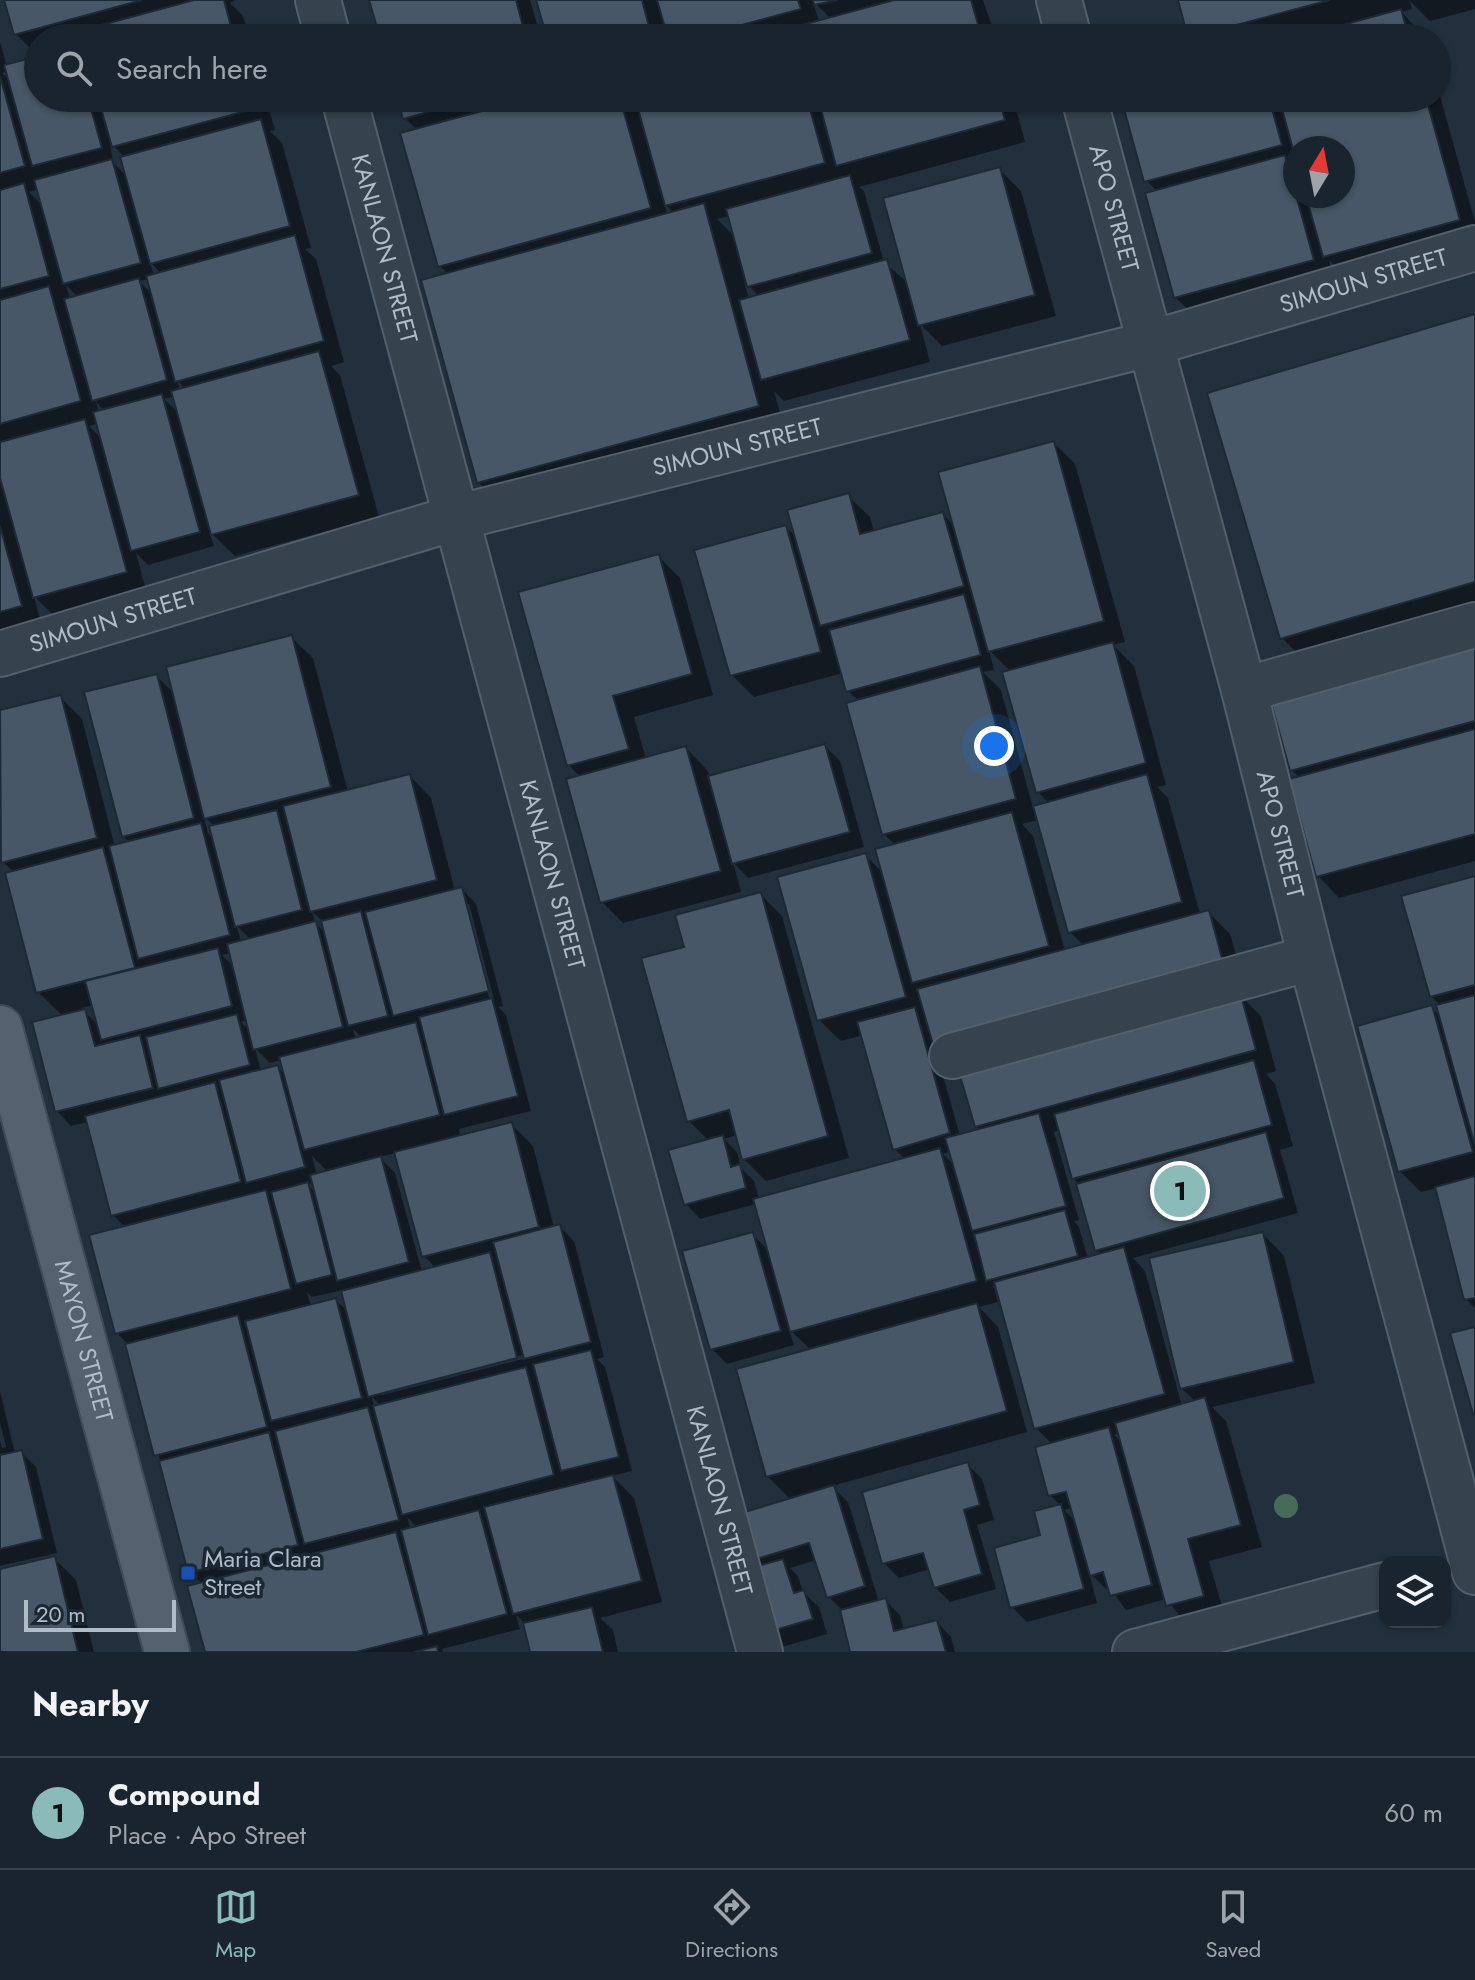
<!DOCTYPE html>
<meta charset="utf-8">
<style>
:root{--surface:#1a242e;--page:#27303a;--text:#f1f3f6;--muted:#9fa4aa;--line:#38414a;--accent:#8bbbb9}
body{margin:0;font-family:Jost,sans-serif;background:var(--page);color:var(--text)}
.controls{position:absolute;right:24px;bottom:24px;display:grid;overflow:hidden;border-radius:16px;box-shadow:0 2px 6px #0004}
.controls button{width:72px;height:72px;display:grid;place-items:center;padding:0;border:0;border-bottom:2px solid var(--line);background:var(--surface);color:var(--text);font:40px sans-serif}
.compass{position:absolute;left:1283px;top:136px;width:72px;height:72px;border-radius:50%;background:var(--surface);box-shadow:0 2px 6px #0004;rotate:10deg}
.scale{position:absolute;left:24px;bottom:20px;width:152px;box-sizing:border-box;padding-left:8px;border:4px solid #b1bcc9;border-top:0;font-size:22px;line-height:28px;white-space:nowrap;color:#b1bcc9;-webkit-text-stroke:6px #1b2733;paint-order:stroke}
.you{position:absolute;left:994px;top:746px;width:28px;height:28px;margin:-20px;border:6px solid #fff;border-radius:50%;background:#1a73e8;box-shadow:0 0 0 12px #1a73e833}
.badge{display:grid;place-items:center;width:52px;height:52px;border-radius:50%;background:var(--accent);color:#111;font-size:26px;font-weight:700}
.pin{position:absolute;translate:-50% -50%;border:4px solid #fff;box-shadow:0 2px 8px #0006}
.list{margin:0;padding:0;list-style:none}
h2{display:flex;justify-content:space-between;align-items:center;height:104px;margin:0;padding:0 32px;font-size:34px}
h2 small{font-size:26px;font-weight:400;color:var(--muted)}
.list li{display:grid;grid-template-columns:52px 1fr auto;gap:24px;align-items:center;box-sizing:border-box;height:112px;padding:0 32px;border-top:2px solid var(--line)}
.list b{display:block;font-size:30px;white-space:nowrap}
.list p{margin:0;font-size:26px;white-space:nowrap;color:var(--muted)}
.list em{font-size:26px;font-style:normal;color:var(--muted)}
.icon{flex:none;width:44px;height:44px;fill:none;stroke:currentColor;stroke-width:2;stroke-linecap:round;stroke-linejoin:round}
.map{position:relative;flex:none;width:1475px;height:1652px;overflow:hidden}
.search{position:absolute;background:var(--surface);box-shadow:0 2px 6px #0004;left:24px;right:24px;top:24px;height:88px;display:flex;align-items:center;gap:20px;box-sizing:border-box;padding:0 28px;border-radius:44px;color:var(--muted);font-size:30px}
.sheet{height:216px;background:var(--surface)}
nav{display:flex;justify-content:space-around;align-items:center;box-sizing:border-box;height:112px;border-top:2px solid var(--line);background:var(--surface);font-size:22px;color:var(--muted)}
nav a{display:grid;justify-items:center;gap:4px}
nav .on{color:var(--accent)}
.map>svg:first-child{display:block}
.shadow{fill:#0007;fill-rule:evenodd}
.building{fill:#475767;stroke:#1d2935;stroke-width:2}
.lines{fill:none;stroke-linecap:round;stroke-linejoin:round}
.minor-casing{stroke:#545f6c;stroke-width:48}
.major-casing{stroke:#3f4b57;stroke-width:48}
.minor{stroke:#36424e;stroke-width:44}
.major{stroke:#54616e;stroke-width:44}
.tree{fill:#486b59}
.transit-dot{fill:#1a4fb4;stroke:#1b2733;stroke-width:3}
.labels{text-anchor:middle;stroke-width:7;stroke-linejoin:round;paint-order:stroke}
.street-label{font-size:24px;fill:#b1bcc9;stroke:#1b2733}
.poi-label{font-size:24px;fill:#b1bcc9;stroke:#1b2733;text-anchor:start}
</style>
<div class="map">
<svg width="1475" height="1652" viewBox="0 0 1475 1652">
<rect width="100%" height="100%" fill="#22303e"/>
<g class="shadow">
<polygon points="7,0 235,0 230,3 243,16 249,38 38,38 38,56 16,34"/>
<polygon points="371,0 530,0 541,38 382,38"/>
<path d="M538,0H983L996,38H549ZM813,1L831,19L819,22Z"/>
<polygon points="1180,0 1475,0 1475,9 1430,21 1410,1 1412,9 1402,12 1424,38 1191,38"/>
<path d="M0,42L7,67L38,58V98H266L275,130L270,131L282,143L311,248L305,249L316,259L344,362L331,366L340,375L379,517L235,556L209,531L214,546L148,565L136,553L147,594L57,619L34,596L42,627L0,639ZM8,71L11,82L2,73ZM110,142L125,158L128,177L113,163ZM39,189L43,206L29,192ZM150,262L162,274L154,276ZM149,279L154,296L139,281ZM66,285L78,297L70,299ZM177,380L186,389L180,391ZM175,396L180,414L164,399ZM96,402L105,411L99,413ZM98,424L103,440L89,426Z"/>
<path d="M1437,85L1475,222V243L1346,278L1329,260L1335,281L1197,318L1175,297L1158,192L1146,180L1123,98H1437ZM1295,148H1343V196H1295Z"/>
<path d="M399,98H634L638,102L637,98H1013L1025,142L859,187L864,191L884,262L909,284L999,169L1021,191L1056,316L942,346L920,324L930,362L784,401L774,391L786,434L506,510L478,482L449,275L440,266L418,131L405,118ZM664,203L674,213L668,215ZM730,216L736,238L717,219ZM744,281L759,296L749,299Z"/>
<polygon points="1475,316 1475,617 1310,666 1282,638"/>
<path d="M1054,443L1075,464L1125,642L1113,645L1134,666L1166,785L1157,787L1168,798L1200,914L1208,912L1230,934L1246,990L1238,993L1261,1016L1276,1071L1266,1074L1275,1084L1293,1146L1280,1150L1298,1213L1133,1258L1145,1271L1182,1406L1196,1402L1181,1388L1263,1234L1284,1256L1315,1383L1212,1407L1226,1421L1262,1547L1209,1561L1225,1617L1189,1627L1166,1599L1126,1610L1110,1588L1106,1589L1089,1572L1097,1603L1027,1622L1012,1607L1043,1537L1061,1506L1050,1495L1052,1444L1036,1428L999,1291L993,1285L998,1302L979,1307L998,1327L1027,1432L832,1486L848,1502L879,1602L885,1600L900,1615L904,1631L937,1622L951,1637L955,1652H852L842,1610L829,1597L817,1560L790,1568L798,1576L803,1592L819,1607L827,1634L782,1647L767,1632L752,1560L791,1500L767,1476L811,1350L789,1329L794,1345L727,1364L712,1349L752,1234L769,1251L756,1204L700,1219L686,1204L709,1141L689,1121L686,949L760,894L782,916L849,1158L766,1181L744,1159L737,1135L724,1139L737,1152L741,1168L754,1181L759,1199L905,1159L895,1149L863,1035L841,1041L819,1020L865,855L883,873L896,846L884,834L859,701L848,691L843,673L754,697L732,675L786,527L798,539L848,496L870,517L874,532L943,514L955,527ZM989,650L1011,672L1038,792L1049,803L1033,808L1001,690L983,672L994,670ZM1039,820L1070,932L1084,946L1065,951L1033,836L1022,824ZM935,1047L960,1068L976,1126L981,1130L960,1136ZM1060,1130L1097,1250L1102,1255L1088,1259L1079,1227L1074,1221L1079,1220L1054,1132ZM951,1151L955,1166L943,1154ZM1120,1433L1123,1443L1114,1435ZM1072,1508L1077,1523L1064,1510Z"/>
<polygon points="658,556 680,578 713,695 634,717 646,759 686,748 707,770 710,777 825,746 840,761 864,847 748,878 733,862 741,892 623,923 602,902 580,777 569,765"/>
<path d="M291,637L313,658L348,792L410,776L431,798L455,891L462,889L476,904L503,1006L498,1007L506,1015L531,1111L459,1129L461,1137L511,1124L533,1146L554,1228L559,1226L574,1241L604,1357L597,1359L605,1367L632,1471L612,1476L634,1498L662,1602L600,1618L613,1630L618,1652H533L526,1624L516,1615L520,1629L442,1649L443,1652H207L202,1584L190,1572L129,1345L117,1333L126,1228L113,1215L88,1122L71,1126L57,1111L63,1016L38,992L14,872L3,862L0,849V712L60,697L82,719L115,847L130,843L123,836L156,676L175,694ZM203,815L215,827V840L208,833ZM465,904H469L494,1000L490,1001ZM312,911L323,922L326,933L315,923ZM237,926L251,940L241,942ZM231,953L235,968L222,955ZM94,1005L99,1026L81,1008ZM248,1020L251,1032L241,1022ZM353,1029L363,1038L356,1040ZM255,1048L270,1063L281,1060L285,1075L277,1067L261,1071ZM396,1153L424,1256L436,1268L422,1272L395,1173L379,1157ZM312,1156L328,1172L317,1175ZM314,1183L317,1194L308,1185ZM343,1290L349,1313L336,1300L311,1306L307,1292L312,1297ZM526,1354L527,1358L382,1395V1391ZM372,1397L381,1406L374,1408ZM407,1517L418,1528L411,1530Z"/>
<polygon points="1475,638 1475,861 1339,898 1318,876 1300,778 1292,770"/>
<polygon points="1475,878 1475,1308 1466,1299 1437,1188 1421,1192 1400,1171 1432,1008 1442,1018 1441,1006 1431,996"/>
<polygon points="0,1391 15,1454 21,1452 36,1467 57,1553 0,1566 0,1440 2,1448 6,1447 0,1423"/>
<polygon points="968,1465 982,1479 994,1520 977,1525 996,1589 950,1602 935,1587 930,1569 899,1578 884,1563 865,1494"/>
<polygon points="54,1558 76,1580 94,1652 0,1652 0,1571"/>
</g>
<g class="building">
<polygon points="4,0 142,0 14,35"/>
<polygon points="194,0 224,0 234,38 81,38 79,31"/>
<polygon points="369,0 516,0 526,38 380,38"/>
<polygon points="536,0 642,0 652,38 547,38"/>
<polygon points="657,0 798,0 801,9 693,38 668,38"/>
<polygon points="813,0 838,0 814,5"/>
<polygon points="894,0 971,0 982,38 801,38 798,26"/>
<polygon points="1178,0 1330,0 1188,38"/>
<polygon points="1401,9 1409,38 1295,38"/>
<polygon points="787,28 790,38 750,38"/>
<polygon points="38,56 38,98 88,98 102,148 32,166 4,65"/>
<polygon points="0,76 25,166 0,173"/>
<polygon points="98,98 251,98 254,109 112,147"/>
<polygon points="397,98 478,98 403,119"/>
<polygon points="530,98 620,98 651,208 438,267 400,133"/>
<polygon points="635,98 807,98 825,163 665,206"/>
<polygon points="818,98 999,98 1005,120 836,166"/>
<polygon points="1121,98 1269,98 1282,145 1144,182"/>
<polygon points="1279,98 1426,98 1460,220 1323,257 1306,196 1343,196 1343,148 1295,148 1295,157"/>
<polygon points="261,119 290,226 150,264 120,157"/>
<polygon points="1285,155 1314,260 1174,298 1145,193"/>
<polygon points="112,159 141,263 63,284 34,180"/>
<polygon points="1000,167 1035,295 918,326 883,198"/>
<polygon points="850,175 872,253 747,287 726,209"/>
<polygon points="24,183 49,276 0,289 0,190"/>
<polygon points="704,203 759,406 477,483 421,280"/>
<polygon points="295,235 324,341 175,382 146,276"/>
<polygon points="887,259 910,340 761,380 739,300"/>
<polygon points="139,278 167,380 92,401 64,299"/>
<polygon points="49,286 81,401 0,424 0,300"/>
<polygon points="1475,314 1475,582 1280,639 1207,393"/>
<polygon points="319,351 359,495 211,535 171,391"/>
<polygon points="162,394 200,532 131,551 93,412"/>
<polygon points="85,419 127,572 33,598 0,478 0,442"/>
<polygon points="1054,441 1104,621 988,652 938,472"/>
<polygon points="849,493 860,534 943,512 964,586 820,626 787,510"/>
<polygon points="786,525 821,652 730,676 694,550"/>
<polygon points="0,526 22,606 0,612"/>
<polygon points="659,554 692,674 613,696 629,749 567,766 518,592"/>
<polygon points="964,594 981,655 846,692 829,630"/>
<polygon points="292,635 331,787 204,819 166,667"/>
<polygon points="1475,636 1475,721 1290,771 1268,692"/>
<polygon points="1113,642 1146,763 1036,793 1002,672"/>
<polygon points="980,666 1016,799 882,835 846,703"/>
<polygon points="157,674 194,818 122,837 84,692"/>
<polygon points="61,695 97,838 1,863 0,710"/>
<polygon points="1475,729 1475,834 1316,877 1289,779"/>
<polygon points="825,744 850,832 732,864 708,776"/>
<polygon points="686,746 721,871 600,903 566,779"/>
<polygon points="410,774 437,880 310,912 283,806"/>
<polygon points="1147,774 1182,902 1068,933 1033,806"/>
<polygon points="277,810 302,910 235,927 209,826"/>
<polygon points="1012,812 1049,946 912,983 875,849"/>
<polygon points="201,823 230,935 138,959 109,846"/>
<polygon points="103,847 135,968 36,993 5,873"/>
<polygon points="866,853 906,997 817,1021 777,877"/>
<polygon points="1475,876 1475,985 1430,997 1401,896"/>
<polygon points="462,887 489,991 393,1016 365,912"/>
<polygon points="761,892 828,1136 742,1160 729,1110 687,1122 641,958 684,947 675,915"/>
<polygon points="1209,910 1225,969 934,1048 917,989"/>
<polygon points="361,911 388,1016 348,1026 321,921"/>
<polygon points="316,921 343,1027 253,1050 227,944"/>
<polygon points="218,948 232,1006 101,1040 85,981"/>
<polygon points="1240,992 1256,1050 975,1127 958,1069"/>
<polygon points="1475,995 1475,1146 1436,1005"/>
<polygon points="492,998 518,1096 444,1115 419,1017"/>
<polygon points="1432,1005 1473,1152 1398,1172 1357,1026"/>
<polygon points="915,1007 950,1133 893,1150 857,1022"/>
<polygon points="85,1009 95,1046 140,1035 153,1088 55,1112 32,1022"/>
<polygon points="237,1014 250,1065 158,1089 146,1037"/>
<polygon points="416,1022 440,1115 304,1150 279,1057"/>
<polygon points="1254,1060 1272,1125 1072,1179 1054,1114"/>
<polygon points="278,1065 305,1167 246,1183 219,1080"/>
<polygon points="215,1082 241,1182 111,1216 85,1116"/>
<polygon points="1039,1113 1066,1206 972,1231 945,1138"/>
<polygon points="512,1122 539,1227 422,1257 394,1152"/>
<polygon points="1266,1132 1284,1198 1095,1251 1076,1184"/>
<polygon points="723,1135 731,1167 740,1164 746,1188 684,1205 668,1150"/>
<polygon points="940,1148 977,1281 790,1332 753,1199"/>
<polygon points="381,1156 409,1262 337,1281 310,1175"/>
<polygon points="1475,1176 1475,1298 1464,1300 1435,1187"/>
<polygon points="308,1182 332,1275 296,1284 271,1192"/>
<polygon points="266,1190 291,1289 115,1334 89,1235"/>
<polygon points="1065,1210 1078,1256 986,1281 974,1234"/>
<polygon points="560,1224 591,1342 524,1359 493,1242"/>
<polygon points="753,1232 781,1331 710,1350 682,1251"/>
<polygon points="1263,1232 1294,1362 1180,1389 1149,1258"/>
<polygon points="1124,1247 1165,1394 1034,1429 994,1282"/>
<polygon points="490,1252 517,1358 368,1397 341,1291"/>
<polygon points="336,1298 362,1398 271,1421 245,1321"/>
<polygon points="977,1303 1007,1411 766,1477 736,1369"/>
<polygon points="238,1315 267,1427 154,1456 125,1344"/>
<polygon points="1475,1327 1475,1413 1473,1414 1450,1333"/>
<polygon points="591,1350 619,1457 561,1471 533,1364"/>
<polygon points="526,1367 554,1475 402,1515 373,1406"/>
<polygon points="1205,1397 1241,1525 1188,1539 1204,1596 1166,1606 1115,1423"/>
<polygon points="368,1407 399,1520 304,1544 275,1431"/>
<polygon points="1109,1427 1152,1585 1110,1596 1103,1572 1090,1576 1066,1492 1048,1496 1035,1447"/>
<polygon points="269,1432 298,1545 188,1573 159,1461"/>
<polygon points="22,1450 43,1539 0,1549 0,1455"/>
<polygon points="968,1462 980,1505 964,1510 982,1574 934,1588 923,1553 882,1564 862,1492"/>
<polygon points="613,1475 642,1581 513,1614 484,1507"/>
<polygon points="834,1485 865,1586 827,1598 809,1543 750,1561 735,1515"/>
<polygon points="1061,1504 1084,1589 1010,1608 994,1548 1040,1535 1034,1511"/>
<polygon points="479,1510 507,1614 428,1635 401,1530"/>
<polygon points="396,1532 424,1635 356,1652 205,1652 187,1586"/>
<polygon points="55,1556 78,1652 0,1652 0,1569"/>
<polygon points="783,1559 794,1593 804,1590 813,1619 765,1633 746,1569"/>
<polygon points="886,1598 894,1631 937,1620 946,1652 850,1652 840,1610"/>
<polygon points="592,1607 603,1652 530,1652 523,1623"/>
<polygon points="437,1646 438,1652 414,1652"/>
</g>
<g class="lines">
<g class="minor-casing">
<g id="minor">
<polyline points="318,0 328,38"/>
<polyline points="1059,0 1069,38"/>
<path id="s1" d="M344,98L760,1652"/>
<path id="s2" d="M1084,98L1244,690L1311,958L1475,1572"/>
<path id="s3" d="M0,654L455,518L1149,344L1475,248"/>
<polyline points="1244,690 1475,625"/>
<polyline points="952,1056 1311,958"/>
<polyline points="1135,1652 1385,1585"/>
</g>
</g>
<g class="major-casing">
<g id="major">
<path id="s4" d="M0,1028L167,1652"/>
</g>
</g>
<use href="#minor" class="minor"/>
<use href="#major" class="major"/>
</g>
<circle class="tree" cx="1286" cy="1506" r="12"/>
<rect class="transit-dot" x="180" y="1565" width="16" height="16" rx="4"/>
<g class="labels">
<g class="street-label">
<text dy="8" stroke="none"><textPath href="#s2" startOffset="114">APO STREET</textPath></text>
<text dy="8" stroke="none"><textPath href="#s1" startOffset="156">KANLAON STREET</textPath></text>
<text dy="8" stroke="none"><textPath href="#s3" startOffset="1414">SIMOUN STREET</textPath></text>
<text dy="8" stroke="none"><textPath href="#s3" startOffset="766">SIMOUN STREET</textPath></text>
<text dy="8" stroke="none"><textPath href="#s3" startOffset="118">SIMOUN STREET</textPath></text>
<text dy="8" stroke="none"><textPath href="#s2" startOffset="762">APO STREET</textPath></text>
<text dy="8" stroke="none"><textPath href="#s1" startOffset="804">KANLAON STREET</textPath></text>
<text dy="8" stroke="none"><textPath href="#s4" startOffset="324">MAYON STREET</textPath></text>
<text dy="8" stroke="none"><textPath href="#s1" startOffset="1452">KANLAON STREET</textPath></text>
</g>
<g class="poi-label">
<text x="204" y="1567">Maria Clara<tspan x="204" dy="28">Street</tspan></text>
</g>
</g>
</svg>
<div class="controls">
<button><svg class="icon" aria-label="layers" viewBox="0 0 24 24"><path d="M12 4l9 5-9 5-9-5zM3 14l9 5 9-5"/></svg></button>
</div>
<svg class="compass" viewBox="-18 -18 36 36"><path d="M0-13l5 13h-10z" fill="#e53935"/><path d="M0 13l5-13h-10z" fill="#9fa4aa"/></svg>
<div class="scale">20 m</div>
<div class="you"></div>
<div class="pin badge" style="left:1180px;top:1191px">1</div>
<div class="search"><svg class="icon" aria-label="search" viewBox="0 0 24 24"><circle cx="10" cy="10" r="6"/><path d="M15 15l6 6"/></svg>Search here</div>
</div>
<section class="sheet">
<h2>Nearby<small></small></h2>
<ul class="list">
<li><span class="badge">1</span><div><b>Compound</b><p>Place · Apo Street</p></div><em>60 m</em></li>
</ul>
</section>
<nav>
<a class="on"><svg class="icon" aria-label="map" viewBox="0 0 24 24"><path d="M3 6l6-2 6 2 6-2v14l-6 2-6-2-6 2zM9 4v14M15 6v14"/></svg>Map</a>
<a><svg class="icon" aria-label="directions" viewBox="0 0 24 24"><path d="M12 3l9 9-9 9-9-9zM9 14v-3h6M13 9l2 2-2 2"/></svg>Directions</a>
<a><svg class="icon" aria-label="saved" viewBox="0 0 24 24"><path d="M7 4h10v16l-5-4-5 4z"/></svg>Saved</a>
</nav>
